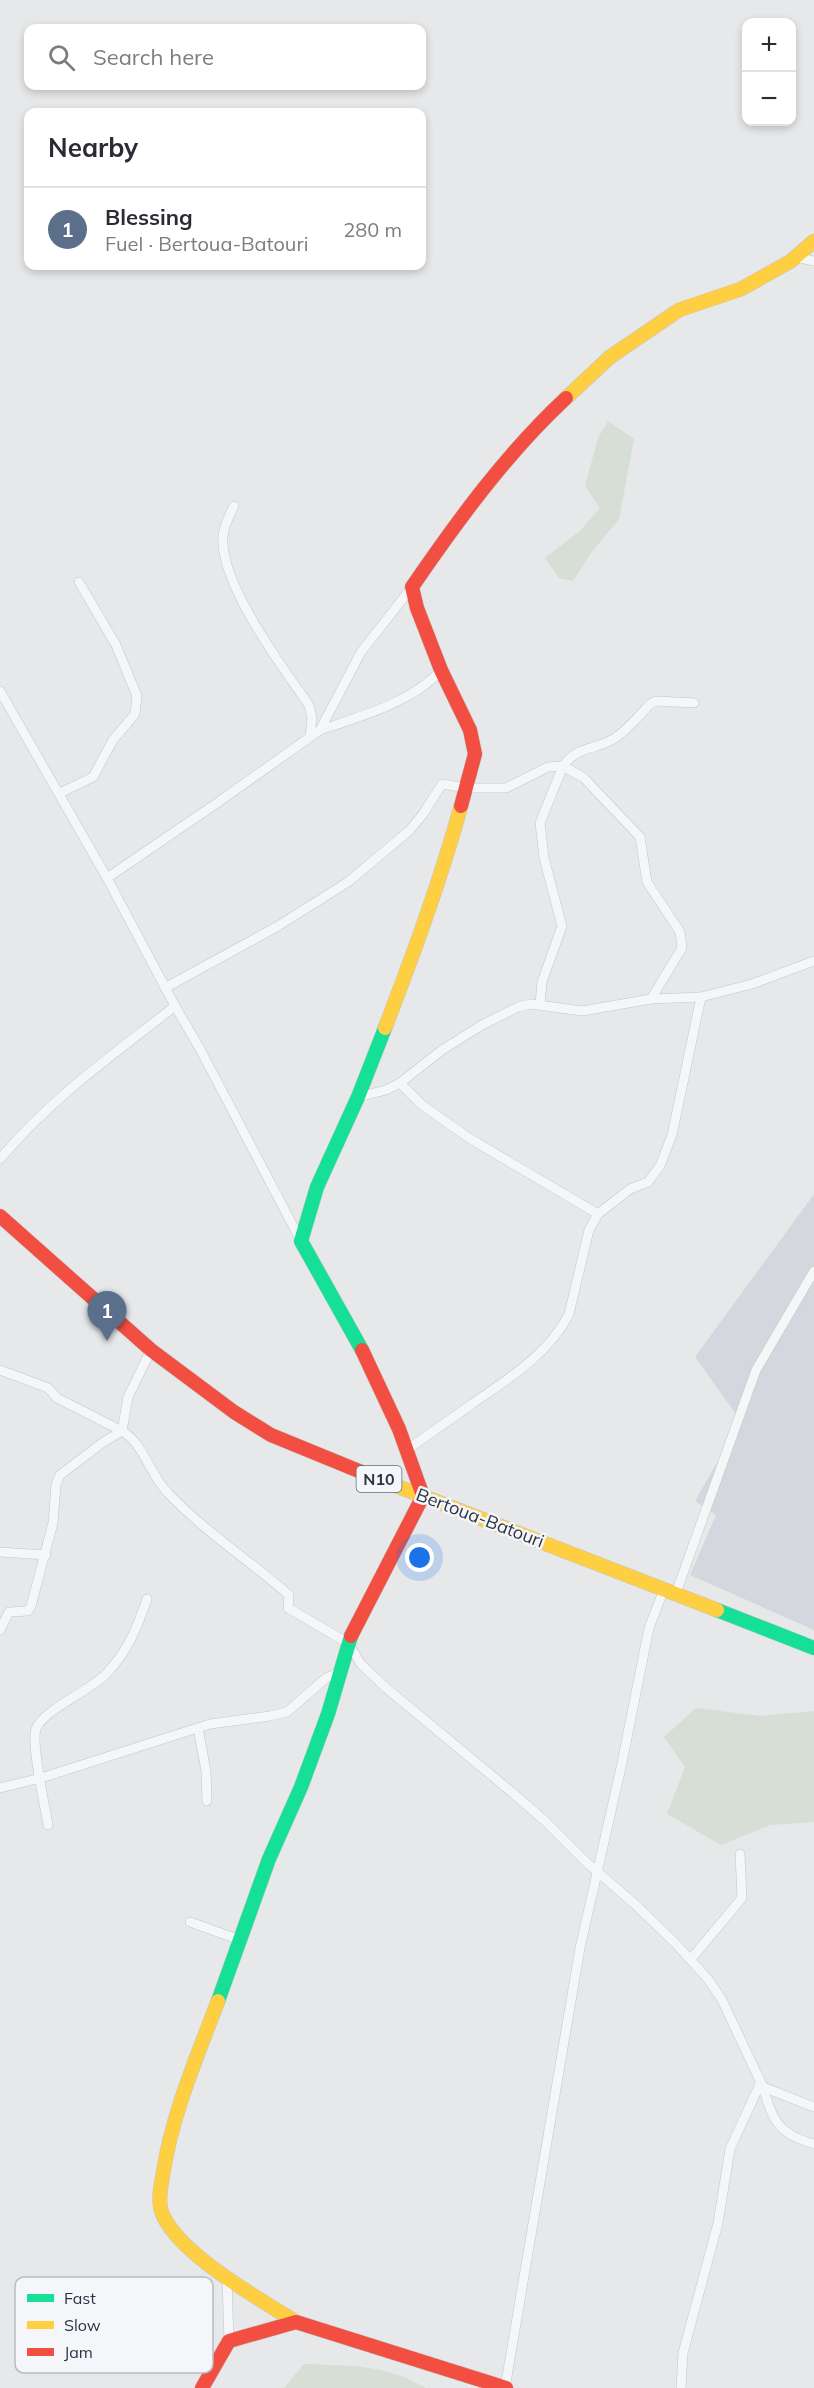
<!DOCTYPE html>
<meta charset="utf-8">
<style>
:root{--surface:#fff;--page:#f2f2f3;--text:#2b2b33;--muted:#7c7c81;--line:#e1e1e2;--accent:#db2777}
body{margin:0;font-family:Mulish,sans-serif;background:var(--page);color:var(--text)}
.controls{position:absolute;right:18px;top:18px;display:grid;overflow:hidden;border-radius:12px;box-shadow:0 3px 9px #0003}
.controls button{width:54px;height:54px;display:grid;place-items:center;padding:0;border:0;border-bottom:2px solid var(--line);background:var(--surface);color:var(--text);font:30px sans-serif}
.you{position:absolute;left:420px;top:1558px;width:21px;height:21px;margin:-15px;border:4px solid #fff;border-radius:50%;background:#1a73e8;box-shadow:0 0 0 9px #1a73e833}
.badge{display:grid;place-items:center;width:39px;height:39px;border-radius:50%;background:var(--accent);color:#fff;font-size:20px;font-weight:700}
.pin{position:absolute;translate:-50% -50px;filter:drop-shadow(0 2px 3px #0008)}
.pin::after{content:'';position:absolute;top:32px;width:21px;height:18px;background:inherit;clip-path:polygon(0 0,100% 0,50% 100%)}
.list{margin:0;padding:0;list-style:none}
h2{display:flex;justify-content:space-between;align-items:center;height:78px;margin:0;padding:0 24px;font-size:26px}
h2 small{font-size:20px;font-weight:400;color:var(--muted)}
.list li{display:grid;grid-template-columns:39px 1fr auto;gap:18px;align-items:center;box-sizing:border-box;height:84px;padding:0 24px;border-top:2px solid var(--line)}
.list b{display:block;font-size:22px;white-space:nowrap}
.list p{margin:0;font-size:20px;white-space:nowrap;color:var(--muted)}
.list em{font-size:20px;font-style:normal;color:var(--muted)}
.icon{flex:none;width:33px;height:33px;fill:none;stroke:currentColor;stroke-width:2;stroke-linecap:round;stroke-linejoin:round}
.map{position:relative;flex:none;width:814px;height:2388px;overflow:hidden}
.search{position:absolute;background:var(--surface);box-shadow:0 3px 9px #0003;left:24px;top:24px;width:402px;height:66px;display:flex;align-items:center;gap:15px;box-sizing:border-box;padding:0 21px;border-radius:12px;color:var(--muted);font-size:22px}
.panel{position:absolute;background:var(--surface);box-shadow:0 3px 9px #0003;left:24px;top:108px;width:402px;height:162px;border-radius:12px}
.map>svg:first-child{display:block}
.built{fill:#d4d7dd}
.green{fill:#d6ded6}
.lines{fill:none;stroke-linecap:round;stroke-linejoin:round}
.street-casing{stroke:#c4c6c8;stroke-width:10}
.fast-casing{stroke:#c4c6c8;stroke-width:15}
.slow-casing{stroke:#c4c6c8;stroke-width:15}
.jam-casing{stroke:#c4c6c8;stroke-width:15}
.street{stroke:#f5f6f7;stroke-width:9}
.fast{stroke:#16e098;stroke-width:14}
.slow{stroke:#ffcf43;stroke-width:14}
.jam{stroke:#f24e42;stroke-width:14}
.labels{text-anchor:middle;stroke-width:5;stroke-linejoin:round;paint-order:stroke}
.shield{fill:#f4f6f9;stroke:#676e7b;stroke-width:1.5}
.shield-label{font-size:16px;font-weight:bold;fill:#2b3445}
.street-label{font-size:18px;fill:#2b3445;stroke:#f4f6f9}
.key{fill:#f4f6f9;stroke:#b8bcc3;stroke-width:1.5}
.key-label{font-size:16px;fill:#2b3445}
</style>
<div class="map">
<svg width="814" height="2388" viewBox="0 0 814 2388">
<rect width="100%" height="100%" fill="#e6e8ea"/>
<polygon class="built" points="814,1194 814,1630 690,1575 716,1515 695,1501 741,1421 695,1357"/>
<g class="green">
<polygon points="608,421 634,439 619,519 591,553 573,581 559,578 545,558 581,530 600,508 585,486 598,438"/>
<polygon points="696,1708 760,1716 814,1711 814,1822 770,1825 721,1845 667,1814 685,1767 664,1737"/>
<path d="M304,2364C350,2366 385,2364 426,2388H284Z"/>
</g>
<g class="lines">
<g class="street-casing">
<g id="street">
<polyline points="795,257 814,261"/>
<path d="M234,506C229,516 224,525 223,536C219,582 282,667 309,705L312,718L310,736"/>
<polyline points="0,691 107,878 175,1006 200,1049 301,1241"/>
<path d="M320,730C359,717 413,702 441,670"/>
<polyline points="60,793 93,777 113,740 135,714 137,696 116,645 79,582"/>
<polyline points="107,878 217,803 320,730 361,652 412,587"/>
<polyline points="165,988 278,926 348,882 410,830 423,814 442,784 466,788 506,788 548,767 563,766 584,778 640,837 647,882 680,932 682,948 651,999"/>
<path d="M540,1005L542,982L562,926L544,858L540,823L563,766C578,745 597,750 615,738C628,729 639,716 649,705L656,701L694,703"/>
<polyline points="400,1083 422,1105 469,1138 598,1214"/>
<polyline points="358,1097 386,1090 400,1083 442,1050 482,1025 518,1007 531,1004 582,1011 651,999 701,997 752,984 814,961"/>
<path d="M0,1159C51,1098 113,1055 175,1006"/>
<path d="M151,1350L128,1397L122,1431C144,1444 150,1475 168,1493C204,1531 249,1560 289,1595L288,1608L348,1643L361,1664L385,1687L514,1794L545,1821L586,1862L637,1906L677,1945L708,1979L722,2000L763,2087L814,2107"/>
<polyline points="0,1370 48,1388 57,1398 122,1431 102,1443 60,1475 56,1485 53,1523 31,1606 28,1611 9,1612 0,1630"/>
<path d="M408,1449C429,1434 451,1419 472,1404C508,1379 549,1354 569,1314L589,1230L598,1214L630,1189L648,1182L660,1166L672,1135L701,997"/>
<polyline points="0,1552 46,1555"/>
<polyline points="676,1593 756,1370 814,1271"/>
<polyline points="198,1728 206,1771 207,1801"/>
<polyline points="0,1788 41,1778 210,1724 270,1716 287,1712 326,1678 341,1672"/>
<path d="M48,1825C45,1805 31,1746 36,1729C42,1711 89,1691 105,1675C127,1653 137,1628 147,1599"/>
<polyline points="190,1922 240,1940"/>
<polyline points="691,1959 742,1898 740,1854"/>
<path d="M763,2087C773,2121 778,2134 814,2144"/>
<polyline points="227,2278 229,2341"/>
<polyline points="505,2388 580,1948 622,1763 649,1628 664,1589"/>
<polyline points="681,2388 683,2353 718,2223 730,2149 760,2084"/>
</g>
</g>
<g class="fast-casing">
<g id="fast">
<polyline points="362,1350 301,1241 317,1187 358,1097 385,1028"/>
<polyline points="717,1610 814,1648"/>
<polyline points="218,2001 269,1859 301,1787 328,1714 351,1636"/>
</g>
</g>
<g class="slow-casing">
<g id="slow">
<polyline points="566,398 610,357 679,310 741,289 791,261 814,241"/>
<path d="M385,1028C413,955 440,882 461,806"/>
<polyline points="381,1480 717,1610"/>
<path d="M218,2001C197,2057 172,2114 163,2174C161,2185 158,2199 161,2210C174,2252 260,2299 296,2322"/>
</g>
</g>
<g class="jam-casing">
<g id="jam">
<path d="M461,806L475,754L470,730L441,670L417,608L412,587C458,520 506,454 566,398"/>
<polyline points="0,1216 151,1350 234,1412 271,1435 381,1480"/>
<polyline points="351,1636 423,1496 399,1429 362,1350"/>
<polyline points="202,2388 229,2341 296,2322 506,2388"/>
</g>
</g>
<use href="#street" class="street"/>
<use href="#fast" class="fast"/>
<use href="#slow" class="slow"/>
<use href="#jam" class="jam"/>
</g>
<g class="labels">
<rect class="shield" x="356.5" y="1466" width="45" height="26" rx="4.5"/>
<g class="shield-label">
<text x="379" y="1485">N10</text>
</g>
<g class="street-label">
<text transform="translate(480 1518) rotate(21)" y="6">Bertoua-Batouri</text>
</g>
</g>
<rect x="15" y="2277" width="198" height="96" rx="9" class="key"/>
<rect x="27" y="2294" width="27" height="8" fill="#16e098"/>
<rect x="27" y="2321" width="27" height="8" fill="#ffcf43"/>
<rect x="27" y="2348" width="27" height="8" fill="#f24e42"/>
<g class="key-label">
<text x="64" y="2304">Fast</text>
<text x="64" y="2331">Slow</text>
<text x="64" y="2358">Jam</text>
</g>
</svg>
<div class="controls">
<button>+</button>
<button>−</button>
</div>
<div class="you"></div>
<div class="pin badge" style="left:107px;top:1341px;background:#5c6f8a">1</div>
<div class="search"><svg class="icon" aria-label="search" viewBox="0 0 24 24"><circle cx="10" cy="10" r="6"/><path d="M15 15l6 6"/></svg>Search here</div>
<section class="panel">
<h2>Nearby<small></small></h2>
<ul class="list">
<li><span class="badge" style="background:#5c6f8a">1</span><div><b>Blessing</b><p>Fuel · Bertoua-Batouri</p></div><em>280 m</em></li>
</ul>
</section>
</div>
